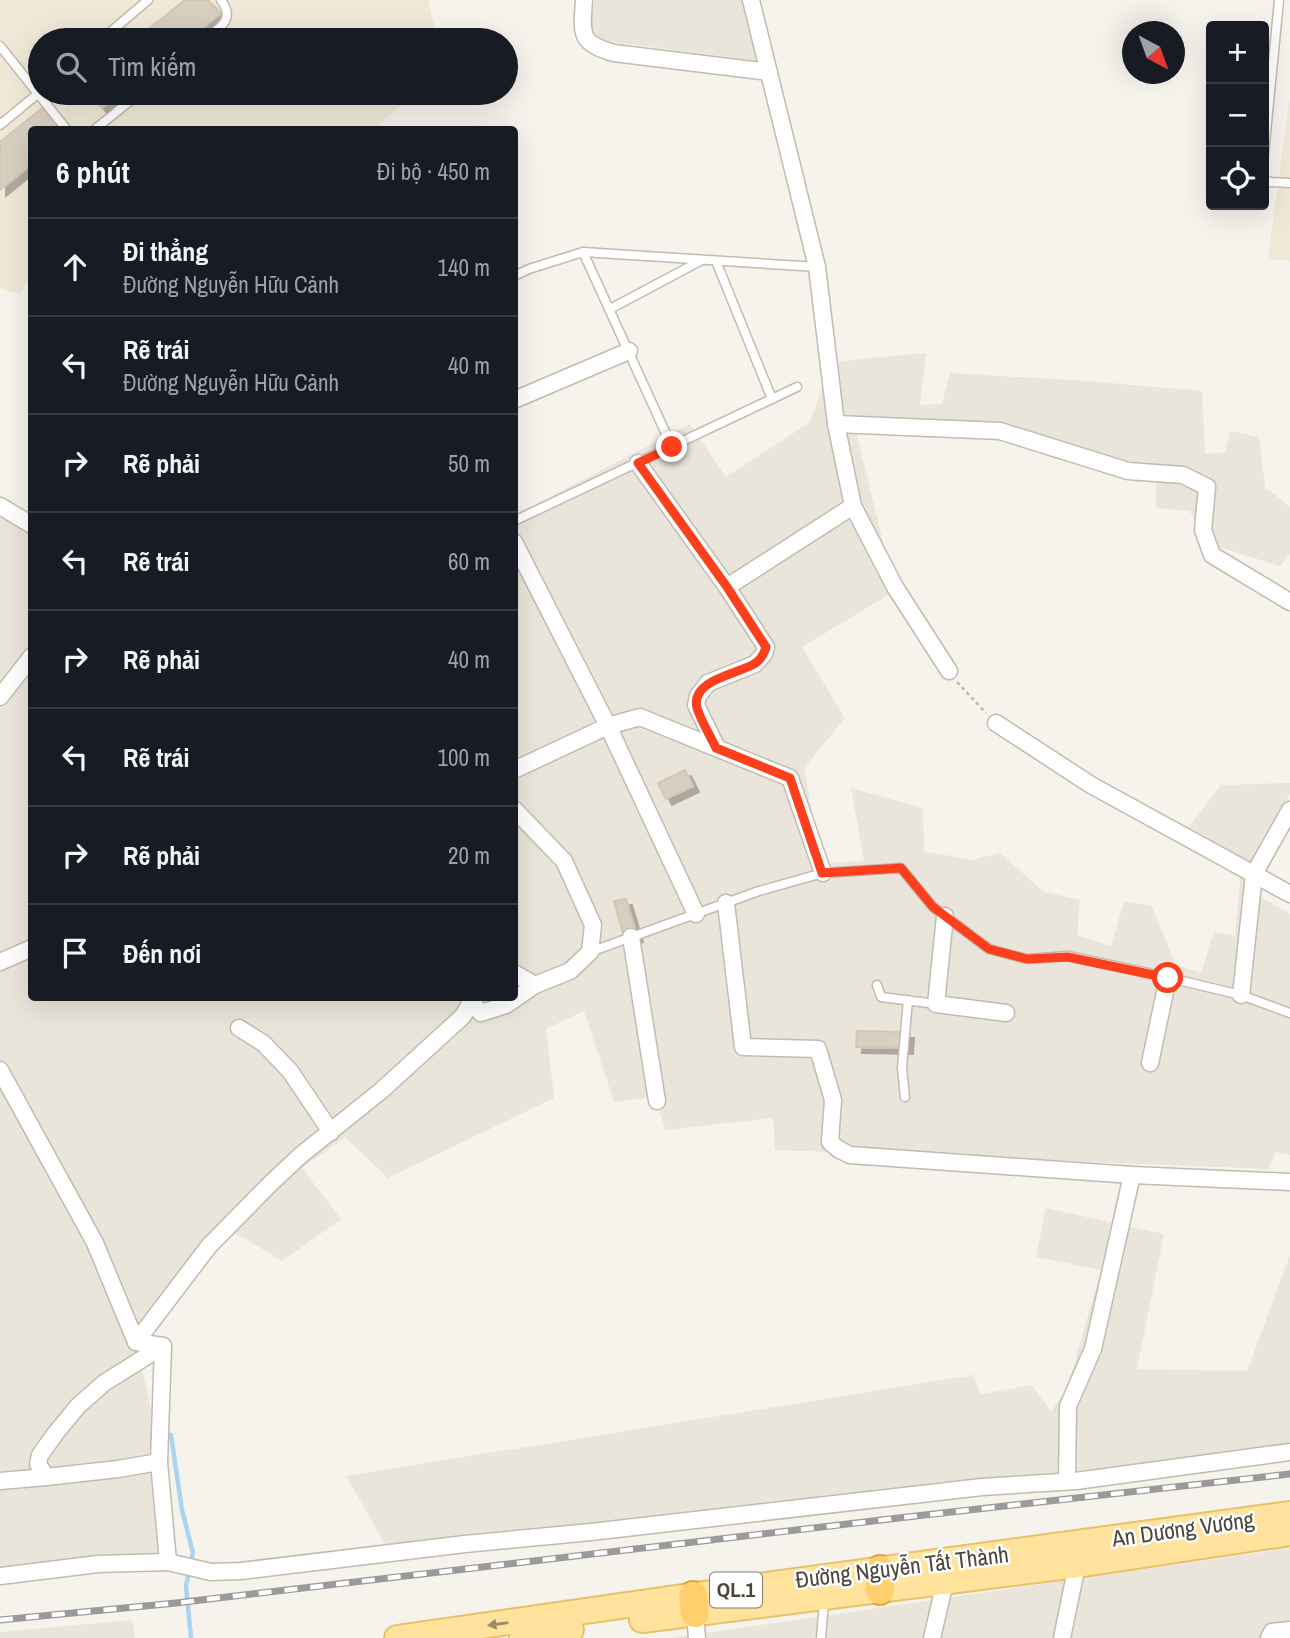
<!DOCTYPE html>
<html lang="vi">
<meta charset="utf-8">
<style>
:root{--surface:#171b24;--page:#20242c;--text:#f1f3f6;--muted:#9ea1a6;--line:#363941}
body{margin:0;font-family:"Archivo Narrow",sans-serif;background:var(--page);color:var(--text)}
.controls{position:absolute;right:21px;top:21px;display:grid;overflow:hidden;border-radius:7px;box-shadow:0 7px 28px #0002}
.controls button{width:63px;height:63px;display:grid;place-items:center;padding:0;border:0;border-bottom:2px solid var(--line);background:var(--surface);color:var(--text);font:35px sans-serif}
.compass{position:absolute;left:1122px;top:21px;width:63px;height:63px;border-radius:50%;background:var(--surface);box-shadow:0 7px 28px #0002;rotate:139deg}
.stop{position:absolute;width:21px;height:21px;margin:-16px;border:5px solid #fc3f1d;border-radius:50%;background:#fff}
.stop.end{background:#fc3f1d;border-color:#fff;box-shadow:0 2px 7px #0008}
.list{margin:0;padding:0;list-style:none}
h2{display:flex;justify-content:space-between;align-items:center;height:91px;margin:0;padding:0 28px;font-size:30px}
h2 small{font-size:23px;font-weight:400;color:var(--muted)}
.list li{display:grid;grid-template-columns:46px 1fr auto;gap:21px;align-items:center;box-sizing:border-box;height:98px;padding:0 28px;border-top:2px solid var(--line)}
.list b{display:block;font-size:26px;white-space:nowrap}
.list p{margin:0;font-size:23px;white-space:nowrap;color:var(--muted)}
.list em{font-size:23px;font-style:normal;color:var(--muted)}
.icon{flex:none;width:38px;height:38px;fill:none;stroke:currentColor;stroke-width:2;stroke-linecap:round;stroke-linejoin:round}
.map{position:relative;flex:none;width:1290px;height:1638px;overflow:hidden}
.search{position:absolute;background:var(--surface);box-shadow:0 7px 28px #0002;left:28px;top:28px;width:490px;height:77px;display:flex;align-items:center;gap:18px;box-sizing:border-box;padding:0 24px;border-radius:38px;color:var(--muted);font-size:26px}
.panel{position:absolute;background:var(--surface);box-shadow:0 7px 28px #0002;left:28px;top:126px;width:490px;height:875px;border-radius:7px}
.map>svg:first-child{display:block}
.residential{fill:#eae5da}
.education{fill:#efe8d6}
.lines{fill:none;stroke-linecap:round;stroke-linejoin:round}
.stream{stroke:#a9d4f2;stroke-width:4.5}
.building{fill:#d8cfc1;stroke:#d3c7b4;stroke-width:2;filter:url(#shadow)}
.lane-casing{stroke:#c2bbae;stroke-width:11}
.street-casing{stroke:#c2bbae;stroke-width:19}
.primary-casing{stroke:#e6c16a;stroke-width:28}
.highway-casing{stroke:#e0a43c;stroke-width:32}
.path{stroke:#c4b79f;stroke-width:2.5;stroke-dasharray:3.5 3.5;stroke-linecap:butt}
.lane{stroke:#fff;stroke-width:8}
.street{stroke:#fff;stroke-width:16}
.primary{stroke:#ffe39c;stroke-width:24}
.highway{stroke:#ffcf6e;stroke-width:28}
.rail-casing{stroke:#9a9a9a;stroke-width:7}
.rail{stroke:#fff;stroke-width:4.5;stroke-dasharray:13;stroke-linecap:butt}
.oneway{fill:#9c8c66}
.route{stroke:#fc3f1d;stroke-width:9}
.labels{text-anchor:middle;stroke-width:5;stroke-linejoin:round;paint-order:stroke}
.shield{fill:#fff;stroke:#817c74;stroke-width:2}
.shield-label{font-size:21px;font-weight:bold;fill:#4b4439}
.street-label{font-size:23px;fill:#4b4439;stroke:#fff}
</style>
<div class="map">
<svg width="1290" height="1638" viewBox="0 0 1290 1638">
<defs>
<filter id="shadow"><feDropShadow dx="6" dy="6" stdDeviation="0" flood-color="#0004"/></filter>
</defs>
<rect width="100%" height="100%" fill="#f6f3ec"/>
<g class="residential">
<polygon points="594,0 747,0 765,62 591,39"/>
<polygon points="926,353 920,405 942,404 950,373 1087,381 1202,391 1205,454 1225,452 1230,431 1259,437 1265,487 1290,507 1290,554 1280,566 1205,543 1190,511 1156,508 1156,469 1046,437 987,426 856,432 895,591 802,647 845,718 804,768 821,863 864,861 851,788 923,808 924,851 971,860 1000,853 1044,892 1080,900 1077,935 1111,946 1124,902 1151,905 1176,965 1201,973 1214,932 1235,936 1242,858 1189,827 1221,785 1290,783 1290,794 1260,842 1259,896 1290,914 1290,1155 1275,1152 1269,1169 775,1150 773,1118 666,1130 654,1097 614,1102 584,1011 546,1029 554,1098 388,1178 345,1137 302,1168 341,1219 282,1261 235,1233 135,1335 160,1451 175,1550 0,1579 0,496 31,515 32,998 514,998 515,515 690,424 726,477 810,422 831,362"/>
<polygon points="1046,1208 1164,1234 1137,1369 1247,1371 1290,1255 1290,1447 388,1549 346,1476 974,1375 980,1394 1032,1385 1051,1412 1067,1389 1101,1270 1036,1257"/>
<polygon points="1290,1548 1290,1638 670,1638 1160,1567"/>
<polygon points="132,1620 135,1638 0,1638 0,1632"/>
</g>
<g class="education">
<polygon points="0,0 428,0 434,26 431,40 40,40 40,93 410,93 403,103 375,128 369,129 32,130 31,277 20,294 4,290 0,287"/>
<polygon points="1290,95 1290,261 1268,259"/>
</g>
<g class="lines">
<polyline class="stream" points="171,1435 182,1510 193,1553 186,1586 191,1638"/>
</g>
<g class="building">
<polygon points="185,0 208,0 220,14 187,40 135,40"/>
<polygon points="90,93 121,93 102,108"/>
<polygon points="45,106 64,130 32,130 32,164 0,190 0,142"/>
<polygon points="685,770 693,786 666,799 658,783"/>
<polygon points="626,899 637,936 625,940 614,901"/>
<polygon points="857,1031 908,1032 907,1048 856,1047"/>
</g>
<g class="lines">
<g class="lane-casing">
<g id="lane">
<polyline points="101,40 148,0"/>
<path d="M205,40C219,28 236,20 221,0"/>
<polyline points="0,46 67,130"/>
<polyline points="0,125 40,92"/>
<polyline points="94,130 140,93"/>
<polyline points="1264,153 1279,0"/>
<polyline points="1264,179 1270,182 1290,183"/>
<polyline points="583,252 672,447"/>
<polyline points="716,261 772,399"/>
<polyline points="514,276 529,269 583,252 817,267"/>
<polyline points="610,309 702,260"/>
<polyline points="514,521 797,387"/>
<polyline points="590,952 759,891 823,873 901,868 933,907 989,949 1027,959 1068,956 1157,975 1241,995 1290,1013"/>
<polyline points="877,985 881,997 936,1004"/>
<polyline points="905,1097 902,1068 908,1000"/>
<polyline points="821,1638 824,1601"/>
</g>
</g>
<g class="street-casing">
<g id="street">
<path d="M584,0C582,33 578,43 614,53L769,72"/>
<polyline points="751,0 817,267 836,424 853,506 895,587 949,671"/>
<polyline points="514,400 629,351"/>
<polyline points="836,424 1000,431 1128,471 1183,475 1207,487 1203,530 1212,555 1290,602"/>
<polyline points="638,463 727,587 766,647 764,654 755,664 708,683 698,696 696,705 717,748"/>
<polyline points="0,506 32,525"/>
<polyline points="514,542 608,726 696,914"/>
<polyline points="727,587 853,506"/>
<polyline points="0,697 32,656"/>
<polyline points="996,723 1091,785 1290,894"/>
<polyline points="514,770 608,726 640,717 790,778 823,873"/>
<polyline points="514,809 564,861 593,925 590,952 570,971 535,985 514,973"/>
<polyline points="726,903 743,1047 818,1049 833,1100 830,1142 838,1149 850,1155 1132,1175 1290,1182"/>
<polyline points="945,916 936,1004 1006,1013"/>
<polyline points="631,937 657,1101"/>
<polyline points="0,962 32,948"/>
<polyline points="1241,995 1254,874 1290,810"/>
<polyline points="471,1002 481,1013 506,1005 535,985"/>
<polyline points="239,1028 263,1043 290,1071 331,1132"/>
<polyline points="1150,1063 1168,978"/>
<polyline points="0,1070 95,1243 136,1342 163,1346 159,1462 168,1562"/>
<polyline points="136,1342 209,1246 270,1184 301,1155 382,1090 463,1016 471,1002 469,998"/>
<polyline points="159,1462 118,1469 46,1477 38,1464 40,1455 55,1434 78,1406 104,1383 163,1346"/>
<polyline points="0,1481 46,1477"/>
<polyline points="1067,1481 1068,1406 1093,1349 1132,1175"/>
<polyline points="0,1576 98,1564 168,1562 211,1572 241,1571 465,1544 591,1532 982,1487 1076,1481 1290,1452"/>
<polyline points="695,1613 697,1638"/>
<polyline points="932,1638 945,1582"/>
<polyline points="1062,1638 1077,1565"/>
<polyline points="1269,1638 1272,1632 1290,1630"/>
</g>
</g>
<g class="primary-casing">
<g id="primary">
<polyline points="642,1620 1077,1565 1290,1533"/>
<polyline points="397,1638 788,1582 1290,1514"/>
<polyline points="522,1638 571,1630"/>
</g>
</g>
<g class="highway-casing">
<g id="highway">
<polyline points="880,1570 880,1590"/>
<polyline points="693,1596 695,1613"/>
</g>
</g>
<polyline class="path" points="957,682 986,713"/>
<use href="#lane" class="lane"/>
<use href="#street" class="street"/>
<use href="#primary" class="primary"/>
<use href="#highway" class="highway"/>
<g class="rail-casing">
<polyline id="rail" points="0,1620 176,1603 907,1517 1290,1474"/>
</g>
<use href="#rail" class="rail"/>
</g>
<defs><path id="oneway-solid" d="M-6-.8H1V-3.2L6.5 0L1 3.2V.8H-6Z" transform="scale(1.75)"/></defs>
<use class="oneway" href="#oneway-solid" transform="translate(498 1624) rotate(172)"/>
<g class="lines">
<path class="route" d="M672,447L638,463L727,587L766,647C764,654 761,660 754,664C738,674 690,680 697,708C701,721 710,735 716,748L790,778L822,873L901,868L933,907L989,949L1027,959L1068,957L1168,978"/>
</g>
<g class="labels">
<rect class="shield" x="710" y="1572.5" width="52" height="35" rx="5"/>
<g class="shield-label">
<text x="736" y="1597">QL.1</text>
</g>
<g class="street-label">
<text transform="translate(1183 1529) rotate(-8)" y="8">An Dương Vương</text>
<text transform="translate(902 1567) rotate(-7)" y="8">Đường Nguyễn Tất Thành</text>
</g>
</g>
</svg>
<div class="controls">
<button>+</button>
<button>−</button>
<button><svg class="icon" aria-label="locate" viewBox="0 0 24 24"><circle cx="12" cy="12" r="6"/><path d="M12 2v4M12 18v4M2 12h4M18 12h4"/></svg></button>
</div>
<svg class="compass" viewBox="-18 -18 36 36"><path d="M0-13l5 13h-10z" fill="#e53935"/><path d="M0 13l5-13h-10z" fill="#9ea1a6"/></svg>
<div class="stop" style="left:1168px;top:978px"></div>
<div class="stop end" style="left:672px;top:447px"></div>
<div class="search"><svg class="icon" aria-label="search" viewBox="0 0 24 24"><circle cx="10" cy="10" r="6"/><path d="M15 15l6 6"/></svg>Tìm kiếm</div>
<section class="panel">
<h2>6 phút<small>Đi bộ · 450 m</small></h2>
<ul class="list">
<li><svg class="icon" aria-label="ahead" viewBox="0 0 24 24"><path d="M12 20V5M6 11l6-6 6 6"/></svg><div><b>Đi thẳng</b><p>Đường Nguyễn Hữu Cảnh</p></div><em>140 m</em></li>
<li><svg class="icon" aria-label="left" viewBox="0 0 24 24"><path d="M17 20v-9H6M10 6l-5 5 5 5"/></svg><div><b>Rẽ trái</b><p>Đường Nguyễn Hữu Cảnh</p></div><em>40 m</em></li>
<li><svg class="icon" aria-label="right" viewBox="0 0 24 24"><path d="M7 20v-9h11M14 6l5 5-5 5"/></svg><div><b>Rẽ phải</b></div><em>50 m</em></li>
<li><svg class="icon" aria-label="left" viewBox="0 0 24 24"><path d="M17 20v-9H6M10 6l-5 5 5 5"/></svg><div><b>Rẽ trái</b></div><em>60 m</em></li>
<li><svg class="icon" aria-label="right" viewBox="0 0 24 24"><path d="M7 20v-9h11M14 6l5 5-5 5"/></svg><div><b>Rẽ phải</b></div><em>40 m</em></li>
<li><svg class="icon" aria-label="left" viewBox="0 0 24 24"><path d="M17 20v-9H6M10 6l-5 5 5 5"/></svg><div><b>Rẽ trái</b></div><em>100 m</em></li>
<li><svg class="icon" aria-label="right" viewBox="0 0 24 24"><path d="M7 20v-9h11M14 6l5 5-5 5"/></svg><div><b>Rẽ phải</b></div><em>20 m</em></li>
<li><svg class="icon" aria-label="arrive" viewBox="0 0 24 24"><path d="M6 21V4h12l-3 4 3 4H6"/></svg><div><b>Đến nơi</b></div></li>
</ul>
</section>
</div>
